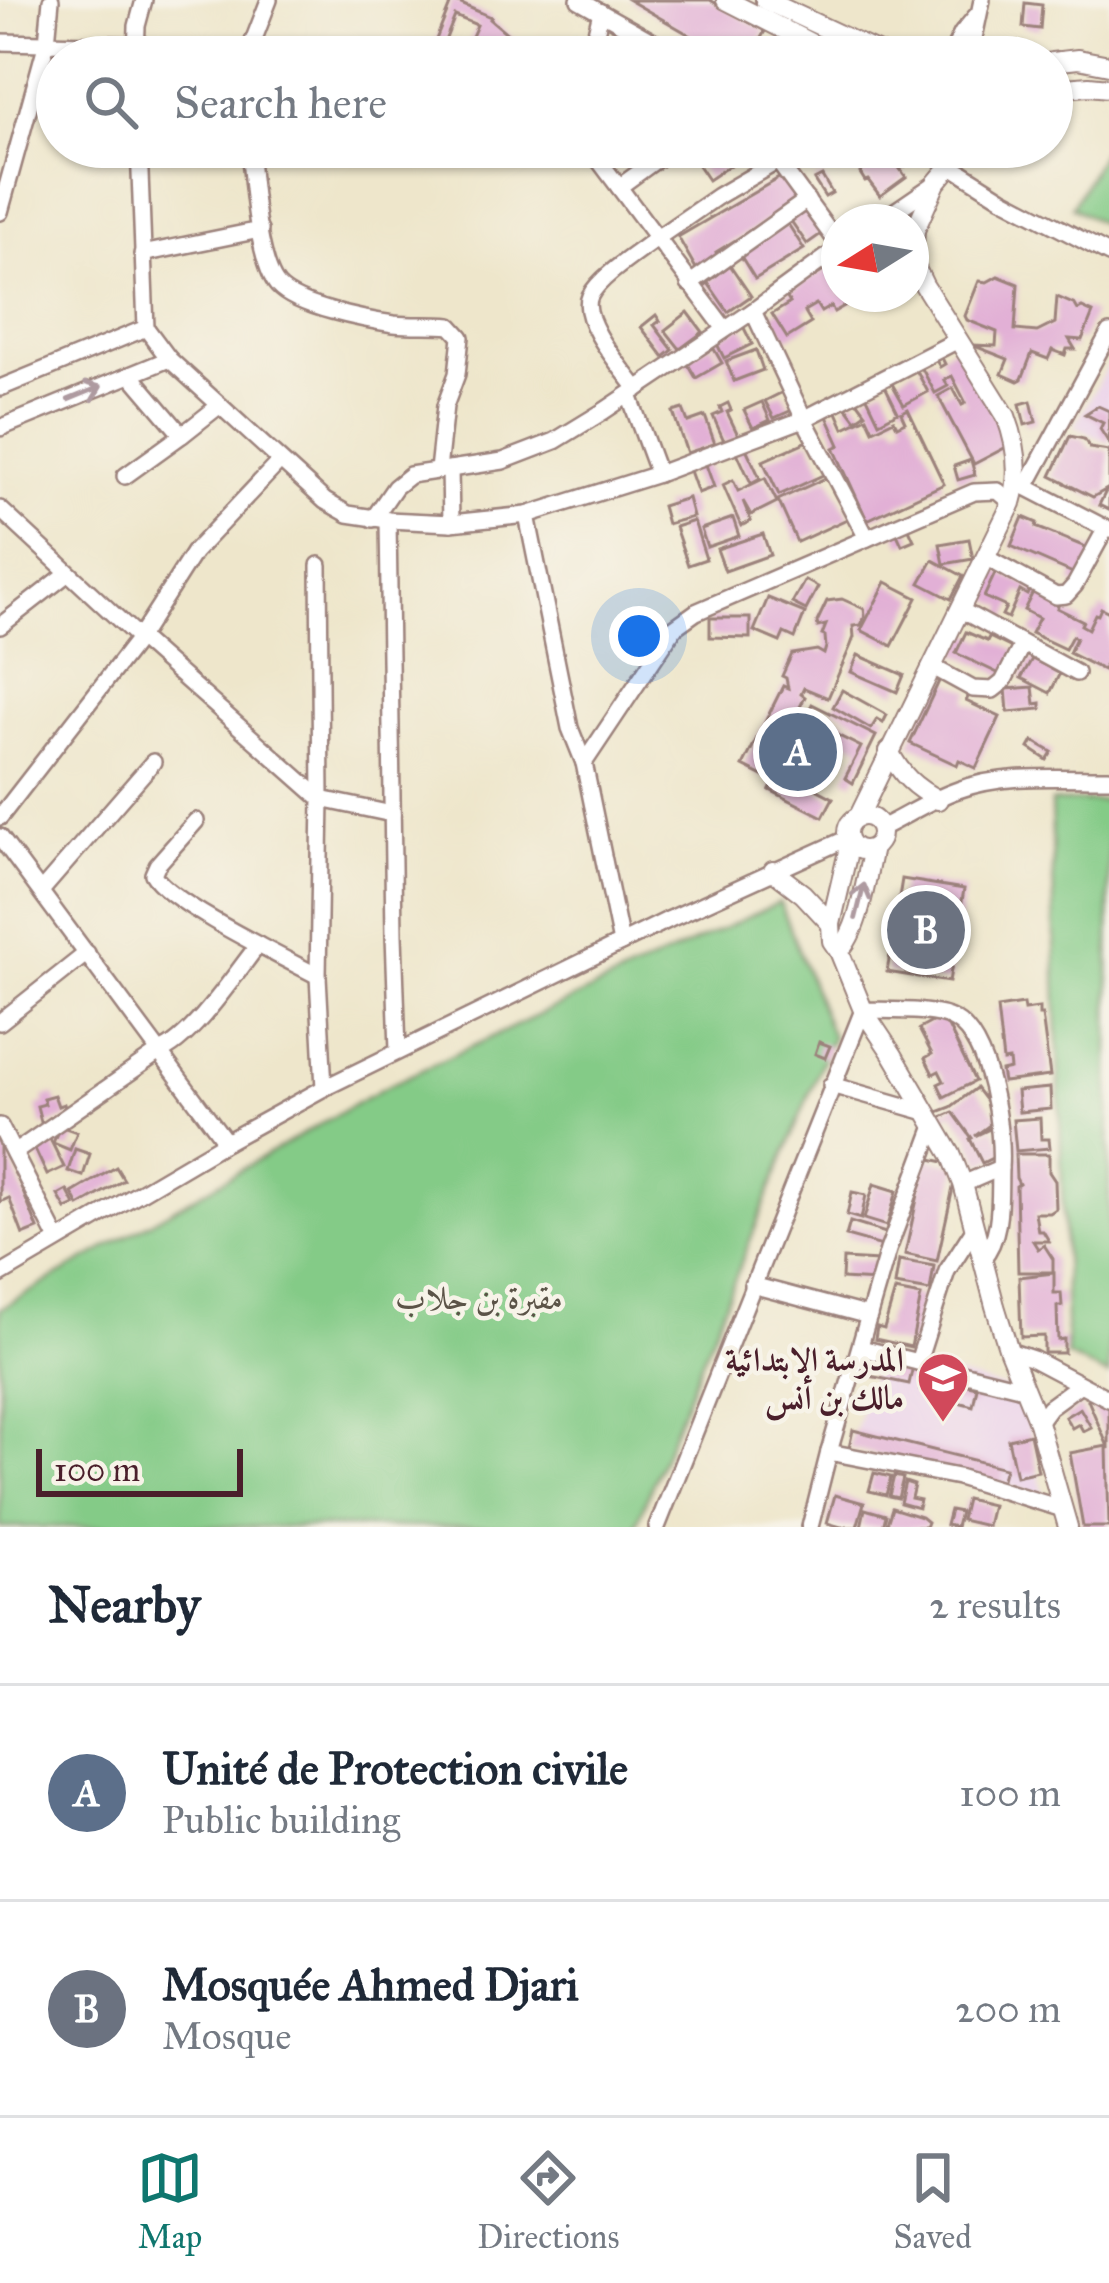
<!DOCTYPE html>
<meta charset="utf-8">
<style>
:root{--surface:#fff;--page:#f2f2f3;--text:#1f2937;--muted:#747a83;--line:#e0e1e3;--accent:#0f766e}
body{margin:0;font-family:"IM FELL Great Primer",Amiri,serif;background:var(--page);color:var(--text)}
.compass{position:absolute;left:821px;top:204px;width:108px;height:108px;border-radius:50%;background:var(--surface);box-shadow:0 3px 9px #0004;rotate:259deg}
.scale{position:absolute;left:36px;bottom:30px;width:207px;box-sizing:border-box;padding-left:12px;border:6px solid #4a1f2b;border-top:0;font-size:33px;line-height:42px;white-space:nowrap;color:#4a1f2b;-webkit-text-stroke:9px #f7f3e8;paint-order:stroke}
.you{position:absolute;left:639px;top:636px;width:42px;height:42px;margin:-30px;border:9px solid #fff;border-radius:50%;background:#1a73e8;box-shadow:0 0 0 18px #1a73e833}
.badge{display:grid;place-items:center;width:78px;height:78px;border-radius:50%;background:var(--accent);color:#fff;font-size:39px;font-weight:700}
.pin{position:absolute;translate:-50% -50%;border:6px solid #fff;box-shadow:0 3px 12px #0006}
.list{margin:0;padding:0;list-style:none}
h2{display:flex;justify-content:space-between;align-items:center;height:156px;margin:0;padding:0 48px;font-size:51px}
h2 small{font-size:39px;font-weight:400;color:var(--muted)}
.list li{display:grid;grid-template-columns:78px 1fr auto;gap:36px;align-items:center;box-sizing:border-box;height:216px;padding:0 48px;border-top:3px solid var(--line)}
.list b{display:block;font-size:45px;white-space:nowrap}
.list p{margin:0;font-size:39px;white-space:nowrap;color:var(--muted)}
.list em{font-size:39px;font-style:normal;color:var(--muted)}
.icon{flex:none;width:66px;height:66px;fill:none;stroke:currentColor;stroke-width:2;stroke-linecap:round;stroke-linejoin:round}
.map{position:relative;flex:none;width:1109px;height:1527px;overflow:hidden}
.search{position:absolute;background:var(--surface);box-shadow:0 3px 9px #0004;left:36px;right:36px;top:36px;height:132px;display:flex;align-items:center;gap:30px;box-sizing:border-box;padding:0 42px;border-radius:66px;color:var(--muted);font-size:45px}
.sheet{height:588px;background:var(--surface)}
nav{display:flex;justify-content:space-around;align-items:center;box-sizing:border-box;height:168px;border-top:3px solid var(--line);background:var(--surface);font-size:33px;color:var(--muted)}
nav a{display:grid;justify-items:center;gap:6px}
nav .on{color:var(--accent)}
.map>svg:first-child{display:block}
.built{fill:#ebd1eb}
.green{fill:#84cb87;stroke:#677559;stroke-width:3}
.building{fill:#e2b0d6;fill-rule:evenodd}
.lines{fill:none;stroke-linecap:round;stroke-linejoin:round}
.minor-casing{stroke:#9c827b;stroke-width:20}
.major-casing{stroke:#9c827b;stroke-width:22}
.minor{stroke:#fff;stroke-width:15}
.major{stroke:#fff;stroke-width:18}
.oneway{stroke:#ae9aa0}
.labels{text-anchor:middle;stroke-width:9;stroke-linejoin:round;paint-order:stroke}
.park-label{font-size:33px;fill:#5b5347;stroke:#f7f3e8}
.poi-label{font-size:33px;font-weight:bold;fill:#4a1f2b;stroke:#f7f3e8;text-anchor:end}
</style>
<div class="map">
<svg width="1109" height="1527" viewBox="0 0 1109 1527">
<rect width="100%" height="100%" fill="#f7f3e8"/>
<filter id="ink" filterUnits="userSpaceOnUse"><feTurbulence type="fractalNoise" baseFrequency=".00833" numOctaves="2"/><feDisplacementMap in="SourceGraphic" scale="24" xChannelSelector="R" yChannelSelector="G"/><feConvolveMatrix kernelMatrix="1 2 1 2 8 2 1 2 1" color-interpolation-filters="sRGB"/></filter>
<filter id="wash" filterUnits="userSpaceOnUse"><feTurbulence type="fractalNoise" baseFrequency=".004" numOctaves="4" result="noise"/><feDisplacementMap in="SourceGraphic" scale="48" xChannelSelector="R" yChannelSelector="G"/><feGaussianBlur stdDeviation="2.7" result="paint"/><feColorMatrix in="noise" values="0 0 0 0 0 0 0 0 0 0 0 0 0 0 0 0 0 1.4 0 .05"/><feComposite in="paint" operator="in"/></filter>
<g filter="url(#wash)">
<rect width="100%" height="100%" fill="#eee6cb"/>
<g class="built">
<polygon points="1109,362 1109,443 1075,426"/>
<polygon points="878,1354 1015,1391 1024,1407 1044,1496 852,1441"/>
</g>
<g class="green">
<polygon points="1109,140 1109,228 1072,207"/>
<polygon points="1109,801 1109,1376 1067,1356 1051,802"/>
<polygon points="780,902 832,1037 635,1527 0,1527 0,1309 381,1089"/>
</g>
<g id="blocks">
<g class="building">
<path d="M452,0L491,17L490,19L529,52L527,57H456L433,47ZM455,16L477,25L466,50L445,41Z"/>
<polygon points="629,0 710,0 765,31 750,57 728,57"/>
<polygon points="1025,3 1042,5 1040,29 1023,27"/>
<polygon points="776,41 803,57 766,57"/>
<polygon points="624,147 669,147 640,168"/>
<polygon points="690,147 757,147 708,180 687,149"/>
<polygon points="863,147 890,147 904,167 900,169 906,177 880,196 868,180 865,181 860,173 862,171 851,155"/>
<polygon points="789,172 804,198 716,252 720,260 698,272 678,237"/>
<polygon points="822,176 832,193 825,197 814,180"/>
<polygon points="806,206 824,232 807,244 789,218"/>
<polygon points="788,224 804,249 755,279 739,253"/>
<polygon points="835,264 839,271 839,294 865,294 834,312 831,306 821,312 816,304 804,311 811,323 787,338 772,314 790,303 785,295"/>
<polygon points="730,265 751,296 728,312 708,283 693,295 703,277 708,282"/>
<polygon points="998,276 1018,284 1015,330 1037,332 1055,323 1057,297 1075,305 1078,310 1082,308 1093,313 1082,340 1069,339 1075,349 1067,349 1065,355 1052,350 1048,359 1032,353 1022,379 1018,381 1002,374 1008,359 972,345 996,346 997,332 967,320 965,316 979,281 987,282"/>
<polygon points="688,312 703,332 680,349 665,330"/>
<polygon points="656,315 660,321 654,325 673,350 664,357 641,327"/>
<polygon points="743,326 752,344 724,358 715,340"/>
<polygon points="711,344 722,363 696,378 685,359"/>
<polygon points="957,345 1010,445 974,464 938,396 953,388 962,405 966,403 952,376 944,380 948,386 935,393 920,365 934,357 940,367 945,364 940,354"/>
<polygon points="756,350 763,370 734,381 726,361"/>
<polygon points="915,368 928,392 904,405 891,382"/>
<polygon points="885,386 898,412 879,422 866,395"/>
<polygon points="783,392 792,410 774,418 765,401"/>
<polygon points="855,398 866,413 856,420 845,405"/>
<polygon points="1031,401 1036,422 1025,425 1020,404"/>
<polygon points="762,402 770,420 753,428 744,410"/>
<polygon points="728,403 731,410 727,412 739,437 725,443 713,416 722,412 720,407"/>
<polygon points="1098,406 1109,411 1109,443 1100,429 1103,423 1085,414"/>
<polygon points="683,409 688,422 705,416 715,444 687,453 673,412"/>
<polygon points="908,409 944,484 867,520 834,448 840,445 826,414 836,410 844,428 867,417 873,430 894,420 897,426 905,422 901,413"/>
<polygon points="1070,436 1084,439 1090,448 1109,451 1109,510 1099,505 1107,489 1093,497 1051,476"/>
<polygon points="810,440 825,474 779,495 763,461"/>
<polygon points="744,444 760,478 751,483 735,448"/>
<polygon points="971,460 975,475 958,480 954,466"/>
<polygon points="705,462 714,487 698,493 689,468"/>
<polygon points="830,476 849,518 797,542 778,500"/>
<polygon points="765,478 777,502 751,515 743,501 751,521 741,526 723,485 733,480 738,491"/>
<polygon points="688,498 693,517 667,524 662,506"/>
<polygon points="1023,517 1037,523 1036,527 1098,552 1082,588 1071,583 1075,574 1011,546"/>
<polygon points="733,518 739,536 707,547 701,529"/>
<polygon points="694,521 706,559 688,565 675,527"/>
<polygon points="908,527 914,540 902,545 896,532"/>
<polygon points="763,534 770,555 725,571 717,549"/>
<polygon points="969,539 973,559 944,564 940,544"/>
<polygon points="933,560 963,576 951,599 920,583"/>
<polygon points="996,571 1031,587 1027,595 1020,591 1008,618 1002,615 1006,607 984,597"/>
<polygon points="805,580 818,587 806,610 792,603"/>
<polygon points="886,582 917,598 892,646 861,630"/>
<polygon points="1036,586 1062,598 1057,608 1083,621 1081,625 1088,629 1095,614 1098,615 1101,608 1109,612 1109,658 1103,670 1069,653 1076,638 1072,636 1065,649 1031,633 1039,618 1024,610"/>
<polygon points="768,598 805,613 795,638 784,633 780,642 754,631"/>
<polygon points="842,599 864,609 865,616 861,625 853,626 854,637 851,645 828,698 804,688 801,694 805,697 765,777 743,766 783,686 788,688 786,678 782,676 792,654 817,650 824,654 826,647 825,636 822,635 826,625 818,627 817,622 827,601"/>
<polygon points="710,618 750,618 750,638 710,637"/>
<polygon points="966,632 987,641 989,637 1018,651 1006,677 956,653"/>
<polygon points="858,655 904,675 897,692 851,672"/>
<polygon points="1032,659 1060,673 1050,693 1021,678"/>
<polygon points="941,677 971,691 966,701 1000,717 976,768 959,760 957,765 910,743"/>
<polygon points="1033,687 1035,704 1041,703 1041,709 1008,712 1006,689"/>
<polygon points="842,690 887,715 883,723 877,719 871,729 833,707"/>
<polygon points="812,704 876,736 853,783 845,778 861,747 805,719"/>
<polygon points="1033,741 1052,752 1047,760 1029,748"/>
<polygon points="780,770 833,798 823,817 770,790"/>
<polygon points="902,879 964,889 949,982 887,972"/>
<polygon points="1023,1004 1024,1010 1039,1008 1039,1015 1042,1015 1050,1076 1003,1082 1001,1071 1010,1069 1009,1060 1003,1061 997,1008"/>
<polygon points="943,1016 975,1081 944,1097 938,1084 944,1081 939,1071 933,1074 925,1058 932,1054 919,1029"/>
<polygon points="819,1042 830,1046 825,1058 815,1054"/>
<polygon points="976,1088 999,1118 975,1136 994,1127 1006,1151 982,1163 970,1139 972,1138 953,1112 937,1119 935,1113 951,1107"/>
<polygon points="1050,1088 1051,1109 1019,1112 1017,1091"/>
<polygon points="54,1095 58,1106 64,1104 68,1118 42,1126 37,1106 45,1104 43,1098"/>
<polygon points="1040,1118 1041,1139 1049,1139 1050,1148 1016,1151 1013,1120"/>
<polygon points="60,1126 77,1132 70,1150 53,1143"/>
<polygon points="0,1135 38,1229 23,1235 9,1198 0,1202"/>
<polygon points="50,1139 64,1167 47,1175 34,1147"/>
<polygon points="75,1149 90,1154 83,1176 68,1171"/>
<polygon points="1015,1154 1049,1154 1049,1172 1055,1181 1056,1209 1050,1213 1035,1213 1038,1231 1043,1231 1049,1241 1033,1241 1038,1249 1044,1245 1053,1259 1053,1272 1018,1272 1016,1186 1019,1184 1016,1178"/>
<polygon points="926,1158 958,1165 937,1261 905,1254"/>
<polygon points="116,1167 124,1180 79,1206 72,1193"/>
<polygon points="874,1184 897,1191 887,1226 864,1219"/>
<polygon points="67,1190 75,1205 66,1209 58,1195"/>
<polygon points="852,1192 866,1195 861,1219 847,1215"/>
<polygon points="850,1222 886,1233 882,1246 846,1236"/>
<polygon points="843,1259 878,1261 877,1281 842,1279"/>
<polygon points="899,1260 934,1266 930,1291 895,1285"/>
<polygon points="1054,1273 1054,1293 1061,1293 1062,1306 1057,1306 1058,1340 1064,1339 1064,1353 1044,1353 1044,1336 1021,1337 1019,1277"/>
<polygon points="895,1291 921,1296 911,1347 875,1339 877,1327 884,1329"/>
<polygon points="874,1358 913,1366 909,1384 870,1376"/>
<polygon points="924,1371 944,1375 940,1391 932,1389 932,1392 920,1390"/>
<polygon points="954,1382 977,1387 973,1406 950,1400"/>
<polygon points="1091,1398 1109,1407 1109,1449 1088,1400"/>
<polygon points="1080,1408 1091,1427 1083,1431 1079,1424 1072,1428 1065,1417"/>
<polygon points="853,1430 1005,1468 1000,1486 849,1448"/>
<polygon points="1030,1434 1038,1471 1016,1476 1008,1439"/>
<polygon points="1107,1446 1109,1527 1083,1527 1070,1453"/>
<polygon points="874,1473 891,1477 886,1495 869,1491"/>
<polygon points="894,1476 903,1478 898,1498 889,1496"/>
<polygon points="905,1482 914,1485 911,1498 920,1500 918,1508 900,1503"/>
<polygon points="835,1495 864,1503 857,1527 841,1527 827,1523"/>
<polygon points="966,1499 992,1505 987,1526 961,1520"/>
<polygon points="892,1508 921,1517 927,1522 925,1527 886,1527"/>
<polygon points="865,1509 886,1515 883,1527 861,1527"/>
<polygon points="950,1510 960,1512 956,1527 946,1525"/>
</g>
</g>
</g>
<g filter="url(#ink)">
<use href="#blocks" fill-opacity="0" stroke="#9c827b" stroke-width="3"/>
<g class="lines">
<g class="minor-casing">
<g id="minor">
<polyline points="579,0 680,57"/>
<polyline points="0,42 136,45 245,57"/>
<polyline points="136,57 137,26 144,0"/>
<polyline points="247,57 269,0"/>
<polyline points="590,57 601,12"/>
<polyline points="950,57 962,33 976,16"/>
<polyline points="973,57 974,38 982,0"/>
<polyline points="139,147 146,328 169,359 325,501 348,514 388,520 451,523 527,515 658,474 804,419 958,340"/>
<path d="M249,147C252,179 258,263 278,286C297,307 366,320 394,324C413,326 432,324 451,326L461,337L457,374L445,406L438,470"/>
<polyline points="589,147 657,238 718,196 802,147"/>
<polyline points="777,160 839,245"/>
<polyline points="942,160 1002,198 1109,254"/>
<polyline points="619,187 674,147"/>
<polyline points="0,212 47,42 51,0"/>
<polyline points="879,222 936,183"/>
<polyline points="142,254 260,230"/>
<polyline points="689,284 807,200"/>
<polyline points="753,311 804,419 867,538"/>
<polyline points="131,375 182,435 220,405"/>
<polyline points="0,388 146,328"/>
<path d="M637,389C623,369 579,320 590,296C600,276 639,252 657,238L725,329"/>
<polyline points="629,395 658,474"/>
<polyline points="0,428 169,359"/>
<polyline points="450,469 451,523"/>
<polyline points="125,476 182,435"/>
<polyline points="1018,483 1026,487 1109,333"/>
<polyline points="1026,487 1109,530"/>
<polyline points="0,509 139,638 321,799 318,976 324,1088"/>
<polyline points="527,515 570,728 584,763"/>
<polyline points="373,519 395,487 410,475 503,461 555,441 604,411 753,311 839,248"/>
<polyline points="388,520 394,935 398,1051"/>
<polyline points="985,557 1056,596 1066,595 1075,585 1106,528"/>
<polyline points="319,565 321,799 392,814"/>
<polyline points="959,609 1076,673"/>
<polyline points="0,626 68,573"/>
<polyline points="931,666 973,689 993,690 1003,682 1022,645"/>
<polyline points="0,817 139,638 194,552 280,461"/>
<path d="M196,821L157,865L153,874C169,903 284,958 318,976"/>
<path d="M881,828C906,816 931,799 958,790C1004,773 1061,778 1109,778"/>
<polyline points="0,837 226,1142"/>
<polyline points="42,890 153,762"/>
<polyline points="621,943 584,763 675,627 696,612 974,492 998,491 1012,503"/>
<polyline points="0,1022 87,953"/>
<polyline points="831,1085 926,1112"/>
<polyline points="0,1126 58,1240"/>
<path d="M14,1153L159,1052C190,1042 237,972 258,945"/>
<path d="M982,1259C1003,1235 999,1198 1000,1168"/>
<polyline points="0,1275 226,1142 324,1088 670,919 848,838"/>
<polyline points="752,1285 869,1316"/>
<polyline points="861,1348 1023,1388"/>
<polyline points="1009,1351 1033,1359 1109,1399"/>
<polyline points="918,1362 947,1271 974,1229"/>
<polyline points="1038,1422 1049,1407 1079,1385"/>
<polyline points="829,1452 958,1477 1063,1509"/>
<path d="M657,1527L863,1010C887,1011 935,1008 955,1020C990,1040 1003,1132 1000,1168L963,1184"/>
<polyline points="810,1527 829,1452 888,1250 934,1126"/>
</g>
</g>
<g class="major-casing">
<g id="major">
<polyline points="726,0 838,57"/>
<polyline points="765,0 887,57"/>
<polyline points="1052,62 1078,59 1109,65"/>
<polyline points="1052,89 1089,86 1109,88"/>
<path d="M889,751C901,775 914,787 938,800"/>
<circle cx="864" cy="833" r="17"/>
<path d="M859,816L1012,503C1021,473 1017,445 1006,416L924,285L913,262L915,230L936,183L951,165L958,147"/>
<polyline points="850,843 831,924 832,941 839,951 863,1010 893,1055 951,1154 963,1184 995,1306 1009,1351 1038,1422 1068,1527"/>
<polyline points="773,871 803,894 831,924"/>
<path d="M839,951C860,930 866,877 873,848"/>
</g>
</g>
<use href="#minor" class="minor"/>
<use href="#major" class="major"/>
</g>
<defs><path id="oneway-shaft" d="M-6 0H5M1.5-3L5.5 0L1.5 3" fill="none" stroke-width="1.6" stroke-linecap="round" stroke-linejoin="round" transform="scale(3)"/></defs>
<g class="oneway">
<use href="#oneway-shaft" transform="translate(85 393) rotate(-22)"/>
<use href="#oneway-shaft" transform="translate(860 901) rotate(-76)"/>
</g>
</g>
<defs>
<g id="school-pin" transform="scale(2.7)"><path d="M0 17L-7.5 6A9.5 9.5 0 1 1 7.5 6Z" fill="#d1495b" stroke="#f7f3e8"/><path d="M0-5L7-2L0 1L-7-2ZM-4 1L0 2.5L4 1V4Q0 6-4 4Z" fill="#fff"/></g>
</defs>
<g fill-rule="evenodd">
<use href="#school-pin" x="943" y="1378"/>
</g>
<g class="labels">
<g class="park-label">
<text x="479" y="1309">مقبرة بن جلاب</text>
</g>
<g class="poi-label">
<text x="904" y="1371">المدرسة الابتدائية<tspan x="904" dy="38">مالك بن أنس</tspan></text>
</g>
</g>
</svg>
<svg class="compass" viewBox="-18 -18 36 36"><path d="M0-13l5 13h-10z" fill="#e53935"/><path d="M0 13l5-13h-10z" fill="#747a83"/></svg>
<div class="scale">100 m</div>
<div class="you"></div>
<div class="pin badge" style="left:798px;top:752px;background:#5c6f8a">A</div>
<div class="pin badge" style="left:926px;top:930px;background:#6b7280">B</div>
<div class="search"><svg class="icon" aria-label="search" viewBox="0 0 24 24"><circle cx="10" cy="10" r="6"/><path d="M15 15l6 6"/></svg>Search here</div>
</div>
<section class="sheet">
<h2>Nearby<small>2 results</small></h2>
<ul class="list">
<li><span class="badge" style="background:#5c6f8a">A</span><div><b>Unité de Protection civile</b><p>Public building</p></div><em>100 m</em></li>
<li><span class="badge" style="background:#6b7280">B</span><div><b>Mosquée Ahmed Djari</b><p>Mosque</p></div><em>200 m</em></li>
</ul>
</section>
<nav>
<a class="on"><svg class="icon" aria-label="map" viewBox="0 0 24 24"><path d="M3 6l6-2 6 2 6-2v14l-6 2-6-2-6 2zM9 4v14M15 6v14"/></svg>Map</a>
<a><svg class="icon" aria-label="directions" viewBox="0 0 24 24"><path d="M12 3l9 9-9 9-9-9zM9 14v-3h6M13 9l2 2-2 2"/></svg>Directions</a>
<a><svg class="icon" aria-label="saved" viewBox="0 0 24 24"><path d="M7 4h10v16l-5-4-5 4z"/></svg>Saved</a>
</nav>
